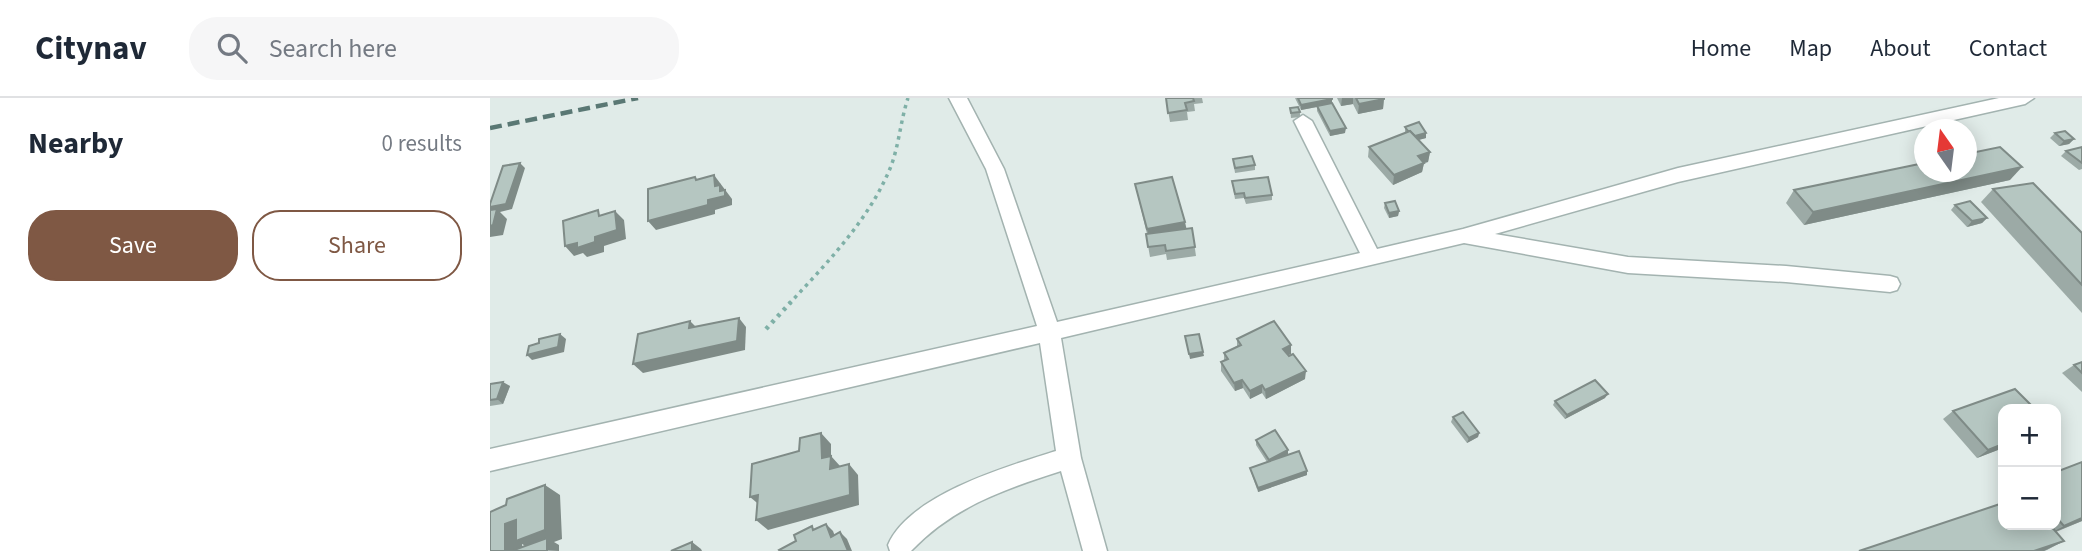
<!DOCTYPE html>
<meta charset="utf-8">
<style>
:root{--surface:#fff;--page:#f6f6f7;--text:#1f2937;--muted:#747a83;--line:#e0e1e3;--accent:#7f5844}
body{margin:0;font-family:"Source Sans 3",sans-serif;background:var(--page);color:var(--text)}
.controls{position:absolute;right:21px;bottom:21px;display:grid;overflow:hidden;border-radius:14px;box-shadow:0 4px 18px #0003}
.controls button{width:63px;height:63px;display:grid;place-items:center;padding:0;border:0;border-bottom:2px solid var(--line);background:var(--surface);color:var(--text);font:35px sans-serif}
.compass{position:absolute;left:1424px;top:21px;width:63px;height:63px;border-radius:50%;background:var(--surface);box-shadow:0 4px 18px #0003;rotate:346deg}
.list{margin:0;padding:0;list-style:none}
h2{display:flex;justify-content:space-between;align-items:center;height:91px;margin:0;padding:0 28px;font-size:30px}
h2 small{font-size:23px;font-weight:400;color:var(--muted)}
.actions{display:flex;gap:14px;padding:21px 28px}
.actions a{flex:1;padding:16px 0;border:2px solid var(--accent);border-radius:28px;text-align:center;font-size:24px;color:var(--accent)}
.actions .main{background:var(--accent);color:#fff}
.icon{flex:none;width:38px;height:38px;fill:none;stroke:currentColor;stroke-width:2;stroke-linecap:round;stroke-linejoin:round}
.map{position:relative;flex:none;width:1592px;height:453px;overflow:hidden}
header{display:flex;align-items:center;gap:42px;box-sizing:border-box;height:98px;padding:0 35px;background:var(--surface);border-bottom:2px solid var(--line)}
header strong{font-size:33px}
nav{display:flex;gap:38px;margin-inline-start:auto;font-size:24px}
.search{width:490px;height:63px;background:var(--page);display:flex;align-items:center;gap:18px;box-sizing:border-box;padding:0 24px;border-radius:28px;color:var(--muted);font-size:26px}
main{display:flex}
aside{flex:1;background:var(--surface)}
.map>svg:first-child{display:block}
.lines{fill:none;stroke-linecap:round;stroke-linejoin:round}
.minor-casing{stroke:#a3b3b0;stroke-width:3}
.path-far1{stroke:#7fb0a7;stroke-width:3.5;stroke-dasharray:3.5 4.5;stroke-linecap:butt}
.path{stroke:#7fb0a7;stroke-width:4.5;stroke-dasharray:3.5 5;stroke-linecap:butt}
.minor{fill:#fff;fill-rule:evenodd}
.rail{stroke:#5a7874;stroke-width:4.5;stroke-dasharray:12 6;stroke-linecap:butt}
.wall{fill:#9caaa6}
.shaded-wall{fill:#7f8b87}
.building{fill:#b5c6c1;stroke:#7f8b87;stroke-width:2}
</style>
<header>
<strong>Citynav</strong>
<div class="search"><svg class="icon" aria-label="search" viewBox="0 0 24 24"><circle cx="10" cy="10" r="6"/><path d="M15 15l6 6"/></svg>Search here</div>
<nav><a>Home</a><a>Map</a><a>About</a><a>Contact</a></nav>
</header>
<main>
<aside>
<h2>Nearby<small>0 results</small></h2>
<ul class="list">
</ul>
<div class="actions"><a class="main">Save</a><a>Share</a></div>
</aside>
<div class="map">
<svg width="1592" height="453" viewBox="0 0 1592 453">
<rect width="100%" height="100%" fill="#e0ebe8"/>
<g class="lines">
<g class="minor-casing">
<path id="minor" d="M459,0H477L514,71L567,224L870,155L804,23L813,17L822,23L887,151L973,131L1188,70L1509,0H1544L1535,6L1188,84L1005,136L1138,159L1296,168L1400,178L1407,180L1410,186L1407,192L1400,194L1296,184L1138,175L974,145L571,240L591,360L617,453H593L571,373C514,391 463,409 421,453H400L398,447C419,397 518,368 566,353L550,245L0,373V351L547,228L496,71Z"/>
</g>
<path class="path-far1" d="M299,206C336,166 377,124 399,73C409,50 410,24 418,0"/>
<polyline class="path" points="276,231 301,204"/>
<use href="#minor" class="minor"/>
<polyline class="rail" points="0,30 148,0"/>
</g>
<g class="wall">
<polygon points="676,0 712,0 713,5 704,6 705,13 697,14 698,22 680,24"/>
<polygon points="805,0 842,0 842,5 855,35 840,38 827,13 827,9 811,12"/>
<polygon points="847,0 894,0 893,11 868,16 863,6 851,8"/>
<polygon points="800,10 810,14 810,19 801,20"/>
<polygon points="915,29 936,40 928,42 940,54 938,64 934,65 932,74 903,87 878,59 879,49 915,35"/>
<polygon points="1565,35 1584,41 1579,46 1569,48 1560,40"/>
<polygon points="1592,49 1592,71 1589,72 1571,58 1576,53"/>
<polygon points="743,61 765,67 765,72 745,75"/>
<polygon points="1520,82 1314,127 1296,105 1304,92"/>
<polygon points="742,83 782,97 782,102 756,106 754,100 745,101"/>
<polygon points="645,86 696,131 702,130 706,158 677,162 676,156 660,159 656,136 657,136"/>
<polygon points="1503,91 1592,135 1592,215 1491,104"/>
<polygon points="895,105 909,113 908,118 899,120 894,110"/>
<polygon points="1465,107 1497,120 1492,125 1477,129 1461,112"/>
<polygon points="747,241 801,247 801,256 798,257 815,281 776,301 772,295 760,301 753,290 745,293 731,273 731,264 734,262 734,255 747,248"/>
<polygon points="1592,264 1592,294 1572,275 1584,267"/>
<polygon points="0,286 20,288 13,306 0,308"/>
<polygon points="1115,300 1075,321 1063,307 1065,303"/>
<polygon points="1513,311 1513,350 1487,360 1453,321 1463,313"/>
<polygon points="963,319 989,335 988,339 977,345 961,324"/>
<polygon points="766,342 798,356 794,358 817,373 817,377 768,394 761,374 760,370 777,364 766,347"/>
<polygon points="1566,374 1592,423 1566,434 1574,443 1557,452 1554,453 1369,453 1513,427 1566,427"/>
</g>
<g class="shaded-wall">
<polygon points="852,0 863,0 863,6 851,8"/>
<polygon points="889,0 894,0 893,11 868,16 869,6"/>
<polygon points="842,1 842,6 811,12 811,7"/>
<polygon points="856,30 855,35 840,38 840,33"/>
<polygon points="936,35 936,40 921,44 922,39"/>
<polygon points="1584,41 1579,46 1569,48 1574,43"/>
<polygon points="940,54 938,64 934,65 932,74 903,87 904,77 928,58"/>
<polygon points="30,65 35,70 22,111 10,114 17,121 13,137 0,139 0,128 4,115 0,111 0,109"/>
<polygon points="1532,69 1520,82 1314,127 1323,114"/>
<polygon points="224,77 242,101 242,107 225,112 225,116 166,132 158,123 218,102 225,88"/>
<polygon points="125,113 134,122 136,141 114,148 114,154 97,159 93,155 84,158 75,148 105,139"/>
<polygon points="909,113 908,118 899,120 899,115"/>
<polygon points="1497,120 1492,125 1477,129 1482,123"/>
<polygon points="695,124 697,133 659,141 657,131"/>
<polygon points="249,220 256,229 255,252 153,275 143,266"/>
<polygon points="200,223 209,232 199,230"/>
<polygon points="70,236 76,241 74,254 42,262 37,257"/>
<polygon points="801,247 801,256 793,259 793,251"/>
<polygon points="713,254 714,258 700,261 699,256"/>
<polygon points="816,273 815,281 776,301 775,292"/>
<polygon points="752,282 753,290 745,293 744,285"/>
<polygon points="13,284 20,288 13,306 7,301"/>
<polygon points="772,287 772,295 760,301 760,293"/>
<polygon points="1118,296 1115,300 1075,321 1077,317"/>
<polygon points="331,335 341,346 341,358 350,368 350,381 332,360"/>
<polygon points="989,335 988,339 977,345 979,340"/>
<polygon points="1513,346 1513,350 1487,360 1498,352"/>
<polygon points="798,352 798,356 779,367 779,362"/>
<polygon points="359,366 368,377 369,407 278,432 266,422"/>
<polygon points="817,373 817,377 768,394 768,390"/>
<polygon points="55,387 70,397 72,441 64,444 69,447 69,453 43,452 32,446 32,453 15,453 15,426"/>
<polygon points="268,397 272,409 260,399"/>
<polygon points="1592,420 1592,423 1557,437 1574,428"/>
<polygon points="336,426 343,433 348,446 341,439"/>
<polygon points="350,434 357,441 362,453 358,453"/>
<polygon points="1574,443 1554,453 1544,453"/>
<polygon points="202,444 211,451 212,453 202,453"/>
</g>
<g class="building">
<polygon points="676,0 703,0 704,3 695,5 697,12 678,15"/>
<polygon points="808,0 842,0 842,1 811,7"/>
<polygon points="866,0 894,0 894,1 869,6"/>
<polygon points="842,5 856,30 840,33 827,8"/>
<polygon points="808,9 810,14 801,15 800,10"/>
<polygon points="929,24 936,35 925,38 920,33 918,33 915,29"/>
<polygon points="920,33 940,54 928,58 934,65 904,77 879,49"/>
<polygon points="1575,33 1584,41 1574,43 1565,35"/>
<polygon points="1510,49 1532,69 1323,114 1304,92 1434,65 1434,74 1476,74 1476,56"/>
<polygon points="1592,49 1592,65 1576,53"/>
<polygon points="762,58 765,67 745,70 743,61"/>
<polygon points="30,65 16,106 0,109 0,106 13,68"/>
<polygon points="224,77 225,88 230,87 230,93 235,92 235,98 218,102 218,107 158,123 158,91 205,79 206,82"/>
<polygon points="682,79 695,124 657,131 645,86"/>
<polygon points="778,79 782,97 755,100 754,95 745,96 742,83"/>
<polygon points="1543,85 1592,135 1592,187 1503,91"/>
<polygon points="905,103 909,113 899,115 895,105"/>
<polygon points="1480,103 1497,120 1482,123 1465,107"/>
<polygon points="7,111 3,127 0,128 0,112"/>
<polygon points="108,112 109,118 125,113 127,132 105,139 105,144 87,150 87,145 75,148 73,123"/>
<polygon points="702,130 705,149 676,153 675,147 658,149 656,136"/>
<polygon points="249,220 247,243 143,266 148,236 200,223 199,230"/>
<polygon points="784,223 801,247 793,251 799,258 803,256 816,273 775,292 772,287 760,293 752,282 744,285 731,264 738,261 734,255 751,247 747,241"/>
<polygon points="70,236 68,249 37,257 39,248 49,245 49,241"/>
<polygon points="709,236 713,254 699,256 695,238"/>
<polygon points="1592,264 1592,275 1584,267"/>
<polygon points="1105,282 1118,296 1077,317 1065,303"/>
<polygon points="13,284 7,301 0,302 0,286"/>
<polygon points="1525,291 1545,311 1513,311 1513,346 1498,352 1463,313"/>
<polygon points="973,314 989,335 979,340 963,319"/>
<polygon points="785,332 798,352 779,362 766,342"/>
<polygon points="331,335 332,360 341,358 340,371 359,366 360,397 266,422 268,397 260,399 262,366 309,353 310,340"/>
<polygon points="809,353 817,373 768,390 760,370"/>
<polygon points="1592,364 1592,420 1574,428 1566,419 1566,374"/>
<polygon points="55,387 55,432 26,443 26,422 15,426 15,453 0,453 0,414 16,407 17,401"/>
<polygon points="1513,405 1513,427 1560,427 1574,443 1544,453 1369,453"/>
<polygon points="336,426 341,439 350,434 358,453 290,453 289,452 306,443 304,437 322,428 323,432"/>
<polygon points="57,440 57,453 24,453 24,452"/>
<polygon points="202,444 202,453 181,453"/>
</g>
</svg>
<div class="controls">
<button>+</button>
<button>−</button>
</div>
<svg class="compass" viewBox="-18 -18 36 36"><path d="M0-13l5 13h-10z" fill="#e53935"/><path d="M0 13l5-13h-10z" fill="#747a83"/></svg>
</div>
</main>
